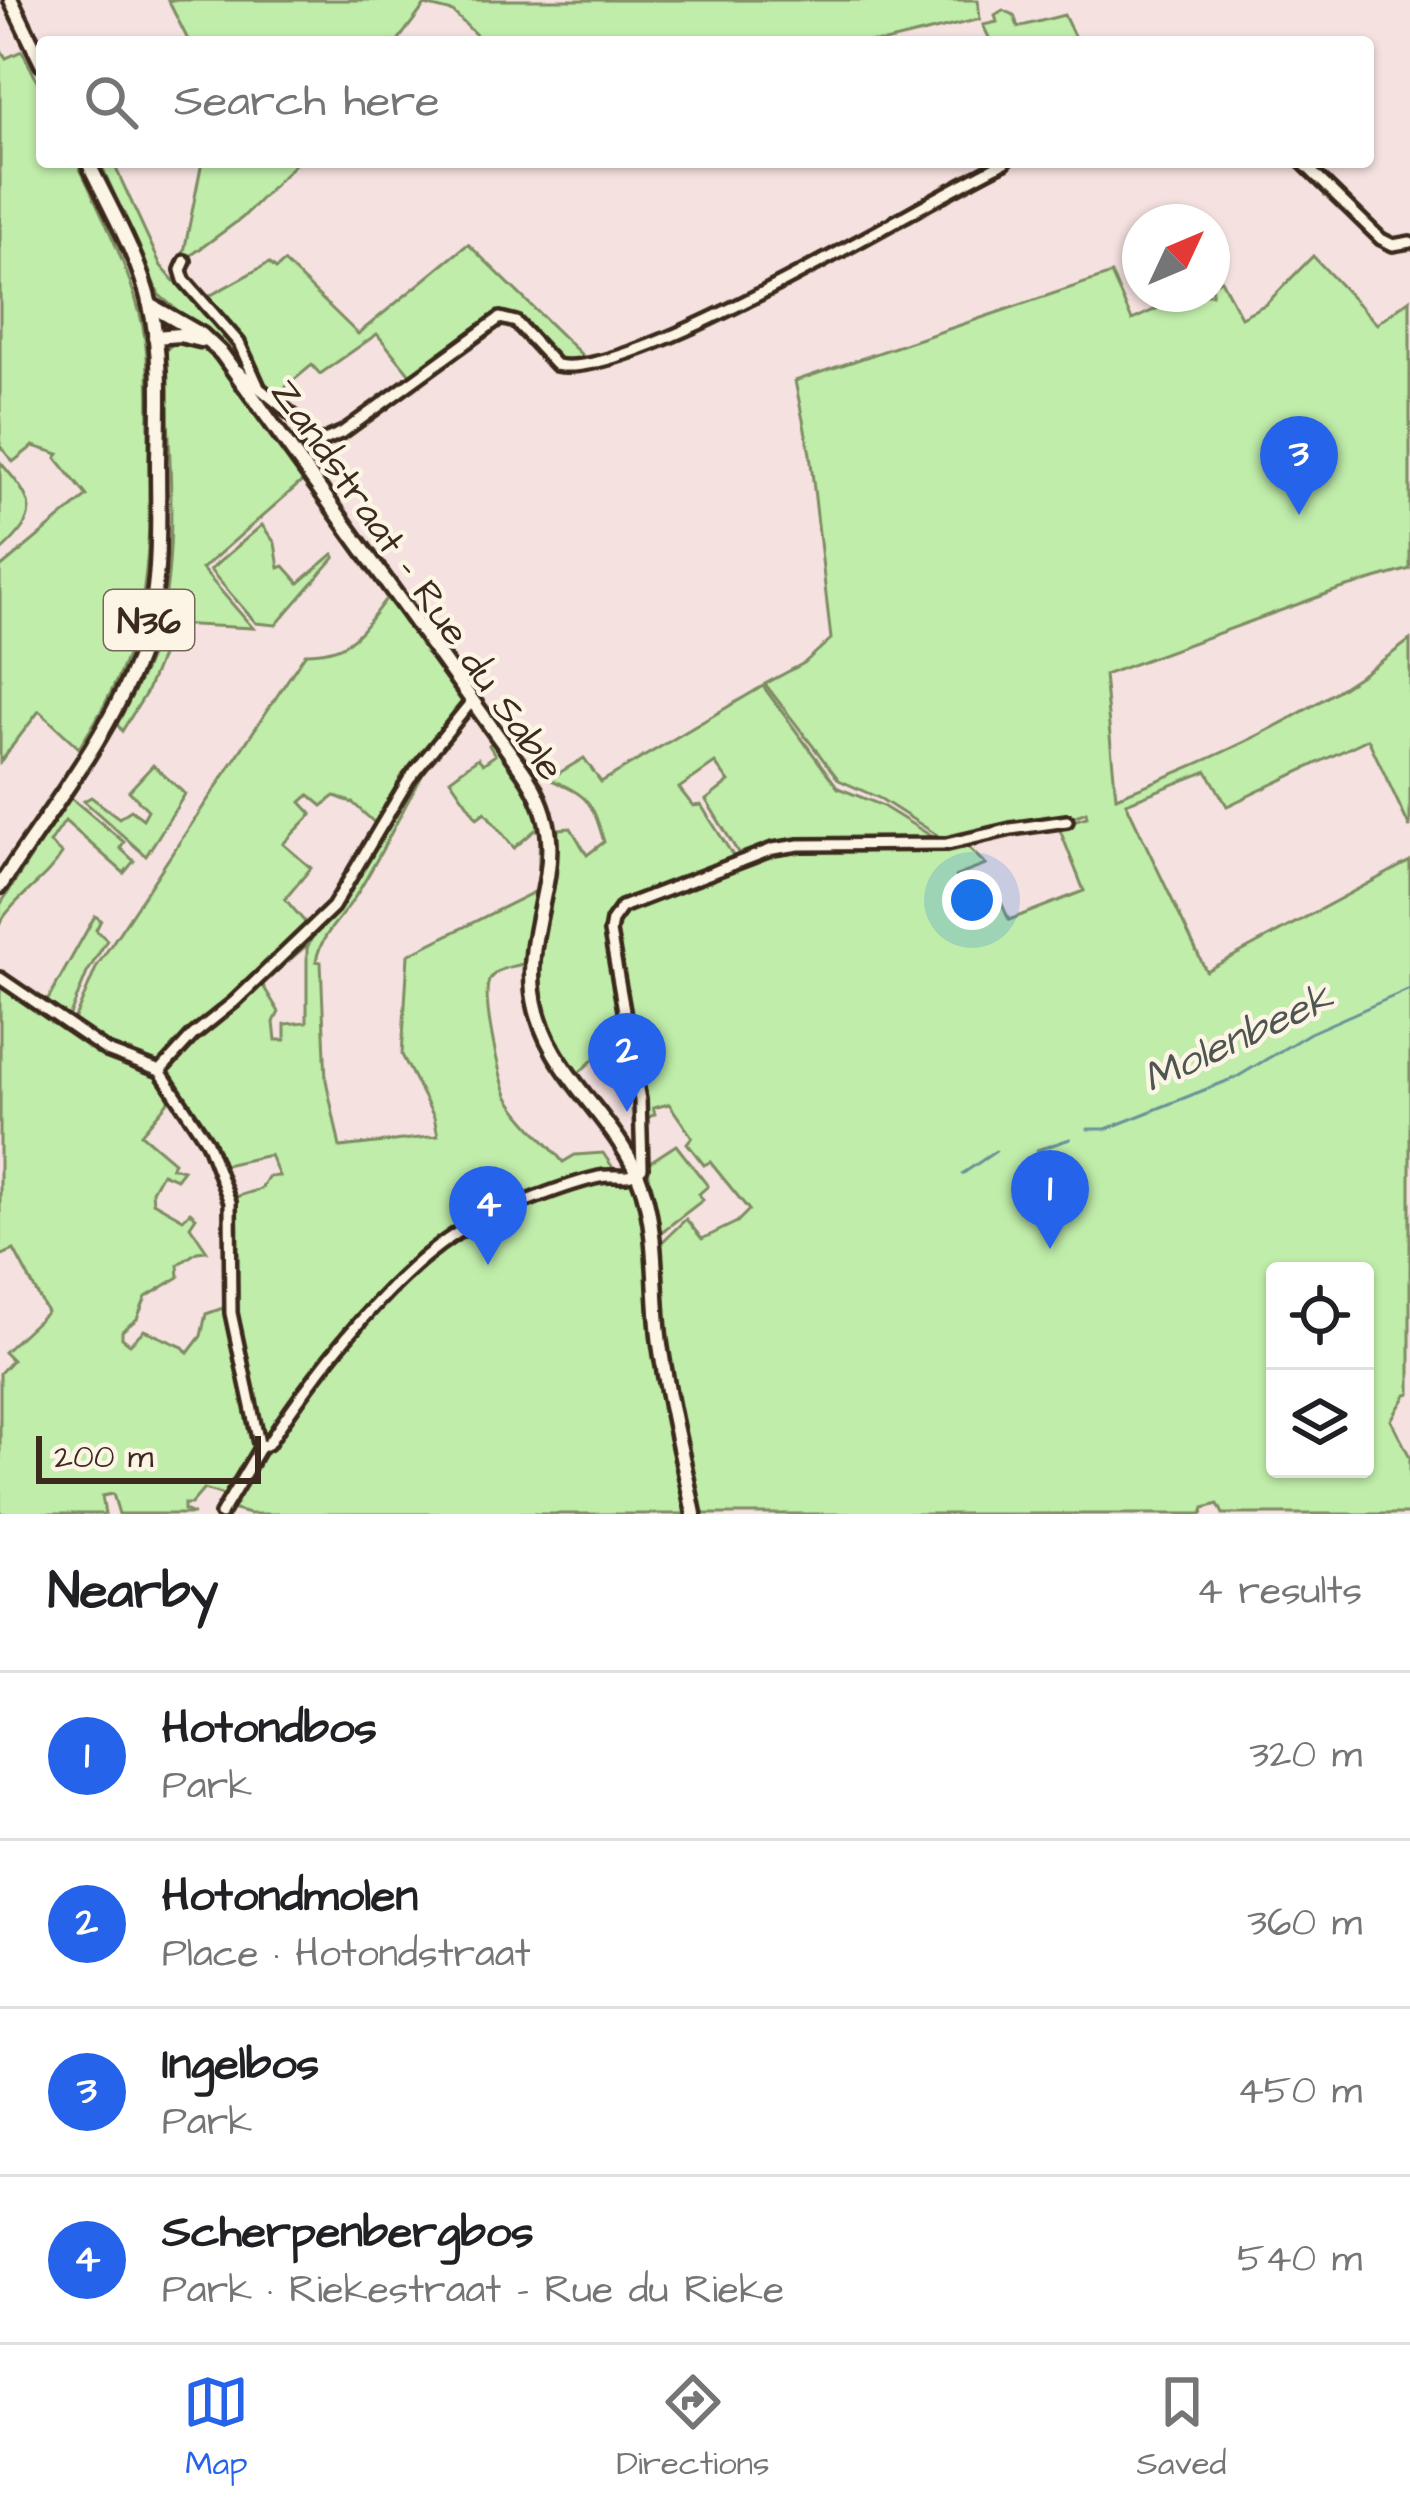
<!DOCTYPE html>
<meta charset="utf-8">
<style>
:root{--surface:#fff;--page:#f6f6f6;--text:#202124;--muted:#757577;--line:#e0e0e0;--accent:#2563eb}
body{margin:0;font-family:"Architects Daughter",sans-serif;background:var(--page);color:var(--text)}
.controls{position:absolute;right:36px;bottom:36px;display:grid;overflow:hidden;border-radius:12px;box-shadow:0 3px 9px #0004}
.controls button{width:108px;height:108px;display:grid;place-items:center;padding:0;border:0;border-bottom:3px solid var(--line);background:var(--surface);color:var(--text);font:60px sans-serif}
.compass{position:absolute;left:1122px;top:204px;width:108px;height:108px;border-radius:50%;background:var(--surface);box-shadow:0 3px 9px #0004;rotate:46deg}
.scale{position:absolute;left:36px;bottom:30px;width:225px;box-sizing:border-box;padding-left:12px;border:6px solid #3b2a1e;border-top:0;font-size:33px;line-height:42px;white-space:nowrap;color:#3b2a1e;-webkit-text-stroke:9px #fcf5e5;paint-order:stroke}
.you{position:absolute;left:972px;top:900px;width:42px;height:42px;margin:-30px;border:9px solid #fff;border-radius:50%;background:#1a73e8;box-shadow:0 0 0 18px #1a73e833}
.badge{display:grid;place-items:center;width:78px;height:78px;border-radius:50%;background:var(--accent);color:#fff;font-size:39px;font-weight:700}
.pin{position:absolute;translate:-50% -99px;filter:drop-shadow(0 3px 6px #0008)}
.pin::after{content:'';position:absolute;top:63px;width:42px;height:36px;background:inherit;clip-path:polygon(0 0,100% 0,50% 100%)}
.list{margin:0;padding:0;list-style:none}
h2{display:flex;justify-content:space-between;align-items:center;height:156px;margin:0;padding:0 48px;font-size:51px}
h2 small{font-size:39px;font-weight:400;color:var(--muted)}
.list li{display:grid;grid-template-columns:78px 1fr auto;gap:36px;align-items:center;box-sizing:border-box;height:168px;padding:0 48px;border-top:3px solid var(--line)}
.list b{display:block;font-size:45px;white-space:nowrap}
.list p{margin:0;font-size:39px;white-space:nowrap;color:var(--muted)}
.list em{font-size:39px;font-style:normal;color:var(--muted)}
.icon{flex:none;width:66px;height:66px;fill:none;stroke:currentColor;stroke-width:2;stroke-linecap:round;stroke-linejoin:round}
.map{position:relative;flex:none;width:1410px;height:1514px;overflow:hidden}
.search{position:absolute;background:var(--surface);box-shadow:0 3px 9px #0004;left:36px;right:36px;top:36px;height:132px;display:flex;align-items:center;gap:30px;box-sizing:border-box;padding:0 42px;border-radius:12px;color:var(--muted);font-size:45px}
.sheet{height:828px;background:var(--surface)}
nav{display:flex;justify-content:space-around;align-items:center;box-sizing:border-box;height:168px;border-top:3px solid var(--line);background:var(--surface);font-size:33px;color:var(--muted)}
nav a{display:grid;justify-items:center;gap:6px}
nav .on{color:var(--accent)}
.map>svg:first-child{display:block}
.green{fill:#c0edaa;stroke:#7e8c64;stroke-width:3;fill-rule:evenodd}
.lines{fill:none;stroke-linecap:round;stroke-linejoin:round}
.stream{stroke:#6b9398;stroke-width:3}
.minor-casing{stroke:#3b2a1e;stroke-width:18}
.major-casing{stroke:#3b2a1e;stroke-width:21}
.minor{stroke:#fcf5e5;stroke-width:9}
.major{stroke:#fcf5e5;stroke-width:12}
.labels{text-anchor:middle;stroke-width:9;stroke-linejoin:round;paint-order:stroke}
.shield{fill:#fcf5e5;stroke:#75675a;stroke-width:3}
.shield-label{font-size:36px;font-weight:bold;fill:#3b2a1e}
.street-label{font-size:39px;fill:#3b2a1e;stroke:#fcf5e5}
.water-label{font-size:42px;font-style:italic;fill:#4f5651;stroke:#fcf5e5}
</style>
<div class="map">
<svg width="1410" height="1514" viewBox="0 0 1410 1514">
<rect width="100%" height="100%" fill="#f5e2e0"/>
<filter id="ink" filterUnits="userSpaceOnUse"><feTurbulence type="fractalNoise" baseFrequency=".00833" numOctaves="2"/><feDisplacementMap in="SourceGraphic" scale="24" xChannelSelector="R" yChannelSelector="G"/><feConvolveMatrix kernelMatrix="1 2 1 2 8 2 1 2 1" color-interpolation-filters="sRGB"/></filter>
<g filter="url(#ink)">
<g class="green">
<polygon points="168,0 978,0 980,19 885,42 483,42 453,12 425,5 397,42 189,42"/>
<polygon points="1003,10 1014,15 1018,27 1064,15 1077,42 991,42 983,25 997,22 995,15"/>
<path d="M0,48L6,58L22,51L42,90V162H77C100,211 126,261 140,314C151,356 148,400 149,442C150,571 152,635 79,748L39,711L0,762V568L87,496L56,458L59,454L33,446L13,462L0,446Z"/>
<polygon points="100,162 113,162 161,266 174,281 179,279 239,347 251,374 159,295"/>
<polygon points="202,162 297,162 242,218 182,262"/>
<polygon points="468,244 588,361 559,363 517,319 503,315 413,378 377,334 320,374 312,365 277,394 266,384 252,353 204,299 269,263 276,269 284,262 358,334"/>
<path d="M1313,256L1377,324L1410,299V569L1337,590L1104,675L1116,797C1227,754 1315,713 1410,640V828L1368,739L1227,806L1207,771L1126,803L1206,971L1410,861V1394L1406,1395L1391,1420L1410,1457V1514H1223L1218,1504L1204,1508L1202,1514H700L669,1361L660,1244L686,1219L702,1239L737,1222L749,1210L710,1162L704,1165L687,1143L692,1137L669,1104L653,1108L655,1114L646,1119L614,950L613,924L626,908L776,853L968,847L986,865L956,876L972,912L1001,902L1009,920L1084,891L1058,825L1087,817L1086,812L1066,820L948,842L881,799L839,780L765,684L804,663L831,639L810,454L795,381L1111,274L1132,320L1189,294H1212V284L1221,280L1241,317L1266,304ZM1275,1271H1365V1469H1275Z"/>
<path d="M176,341L196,343L221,362L306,478L202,569L253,628L174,624L146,693L122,731L117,724C135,690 153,658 161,621C178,544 169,440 165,361L167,349Z"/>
<path d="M0,462C35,502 42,514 0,552Z"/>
<polygon points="262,525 275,543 279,568 284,566 299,583 333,554 335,557 276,625 256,623 210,570"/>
<path d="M390,594L466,702L378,826L353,803L335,796L322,806L309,795L301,802L312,814L283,844L311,868L285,899L310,928L307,945L262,984L279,1012L274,1022L276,1040H285V1024L307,1022V948L314,933L407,788L434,756C405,801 384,852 355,897C341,919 321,934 316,961L321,962L326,1080L340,1147L438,1136L434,1117L402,1055L408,955L538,890L540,826L514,848L485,812L477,818L450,779L478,758L483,764L495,755L489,745L495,740C560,830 549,862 523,964C511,967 497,968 490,979C480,993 500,1081 508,1097C521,1120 546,1141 563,1162L575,1155L603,1153L618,1175H632L644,1217L653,1329L689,1514H249L228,1508L269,1444L375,1313L371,1309L325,1361L321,1359L266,1442L262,1443L232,1304L237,1226L232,1198L261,1189L268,1177L279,1176L270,1155L220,1166L167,1076L171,1057L157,1067L114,1053L74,1024V1020L97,966L301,660L306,653C355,653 360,630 390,594Z"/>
<path d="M763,686L838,788L881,805L941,842L797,843L742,859L706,800L729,782L715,763L679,788L693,806L701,805L732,854L731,863L611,911L607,933L626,1046L604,1050L574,1077C509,977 559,933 558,829L571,828L587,855L604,842C592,801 589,796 549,779L584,758L601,782Z"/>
<polygon points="153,765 185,794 146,856 84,801 91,797 119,818 131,810 143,819 148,810 129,791"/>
<path d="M70,797L124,842L120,848L134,861L124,873L65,821L50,843L62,854C45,882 16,896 0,923V905Z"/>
<polygon points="95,916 101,920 96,930 107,940 87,973 70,1015 64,1018 45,1005"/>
<polygon points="0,982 108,1054 158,1076 173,1096 141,1134 174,1162 171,1167 183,1170 176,1179 162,1173 152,1191 153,1202 183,1219 190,1212 196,1217 190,1226 207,1251 197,1252 178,1265 179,1277 146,1297 137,1319 122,1331 122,1338 130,1344 144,1330 183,1347 188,1353 201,1336 206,1314 226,1307 259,1447 230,1497 204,1489 191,1504 184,1504 184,1510 194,1514 119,1514 113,1494 102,1496 105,1514 0,1514 0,1373 12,1360 4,1352 47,1312 14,1250 0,1256"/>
<polygon points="676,1145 708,1186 699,1194 703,1200 660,1233 647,1164"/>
</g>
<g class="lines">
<g class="stream">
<polyline points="1088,1129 1106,1129 1237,1077 1310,1033 1410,989"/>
<polyline points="1037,1150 1070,1139"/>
<polyline points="962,1174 996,1151"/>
</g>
<g class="minor-casing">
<g id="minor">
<polyline points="1302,162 1381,239 1393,245 1410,242"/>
<polyline points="185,261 181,270 184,280 239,343 258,385"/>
<polyline points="237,370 302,423 311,446"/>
<path d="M311,446L343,432L500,318L516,322L556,365C633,382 921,202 1005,162"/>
<polyline points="0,978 107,1051 160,1071 207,1142 230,1202 231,1313 260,1448 221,1514"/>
<polyline points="160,1071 193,1035 234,1002 333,907 409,779 472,701"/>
<path d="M260,1448L268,1444C314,1374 400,1259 477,1222C507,1208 567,1184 599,1177C616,1173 628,1182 642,1168L640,1100L610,932L612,921L622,907L773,849L799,845L947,844L1011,829L1067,821"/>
</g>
</g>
<g class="major-casing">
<g id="major">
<polyline points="11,0 42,64"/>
<path d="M150,305L202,335L222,354L523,771C581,853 524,909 533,992C543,1074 619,1115 643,1189C658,1238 653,1293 660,1344C668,1401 683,1458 694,1514"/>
<polyline points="155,337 180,335 200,340"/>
<path d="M0,886C47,814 106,740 138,659C163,596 158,526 158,460C159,409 162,355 150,305C138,255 110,208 88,162"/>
</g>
</g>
<use href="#minor" class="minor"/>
<use href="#major" class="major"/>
</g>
</g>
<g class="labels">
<rect class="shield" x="104" y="590" width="90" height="60" rx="9"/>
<g class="shield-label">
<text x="149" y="633">N36</text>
</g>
<g class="street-label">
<text transform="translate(419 579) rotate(55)" y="14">Zandstraat - Rue du Sable</text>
</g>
<g class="water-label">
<text transform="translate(1237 1036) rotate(-25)" y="15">Molenbeek</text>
</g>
</g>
</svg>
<div class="controls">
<button><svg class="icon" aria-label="locate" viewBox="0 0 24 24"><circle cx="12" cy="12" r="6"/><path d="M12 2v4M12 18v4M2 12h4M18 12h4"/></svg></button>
<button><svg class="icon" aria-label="layers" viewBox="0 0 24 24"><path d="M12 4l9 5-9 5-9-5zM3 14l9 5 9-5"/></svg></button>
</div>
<svg class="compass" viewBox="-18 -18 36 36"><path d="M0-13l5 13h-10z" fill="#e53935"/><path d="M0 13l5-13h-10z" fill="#757577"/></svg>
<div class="scale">200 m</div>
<div class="you"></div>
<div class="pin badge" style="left:1050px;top:1249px">1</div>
<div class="pin badge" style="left:627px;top:1112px">2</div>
<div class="pin badge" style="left:1299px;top:515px">3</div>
<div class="pin badge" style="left:488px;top:1265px">4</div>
<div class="search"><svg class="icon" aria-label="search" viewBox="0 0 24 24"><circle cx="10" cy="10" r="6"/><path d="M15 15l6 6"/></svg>Search here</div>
</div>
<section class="sheet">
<h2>Nearby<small>4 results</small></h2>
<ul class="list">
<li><span class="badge">1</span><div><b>Hotondbos</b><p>Park</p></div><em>320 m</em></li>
<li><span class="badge">2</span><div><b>Hotondmolen</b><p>Place · Hotondstraat</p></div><em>360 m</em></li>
<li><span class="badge">3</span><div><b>Ingelbos</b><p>Park</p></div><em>450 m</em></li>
<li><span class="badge">4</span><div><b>Scherpenbergbos</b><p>Park · Riekestraat - Rue du Rieke</p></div><em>540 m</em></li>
</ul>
</section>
<nav>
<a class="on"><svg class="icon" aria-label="map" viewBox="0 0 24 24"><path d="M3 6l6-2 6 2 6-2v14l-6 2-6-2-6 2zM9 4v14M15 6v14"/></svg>Map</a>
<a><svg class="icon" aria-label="directions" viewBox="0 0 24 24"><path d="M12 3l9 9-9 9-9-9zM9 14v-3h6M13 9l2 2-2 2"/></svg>Directions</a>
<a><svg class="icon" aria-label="saved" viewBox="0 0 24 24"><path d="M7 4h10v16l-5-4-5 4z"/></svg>Saved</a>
</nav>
